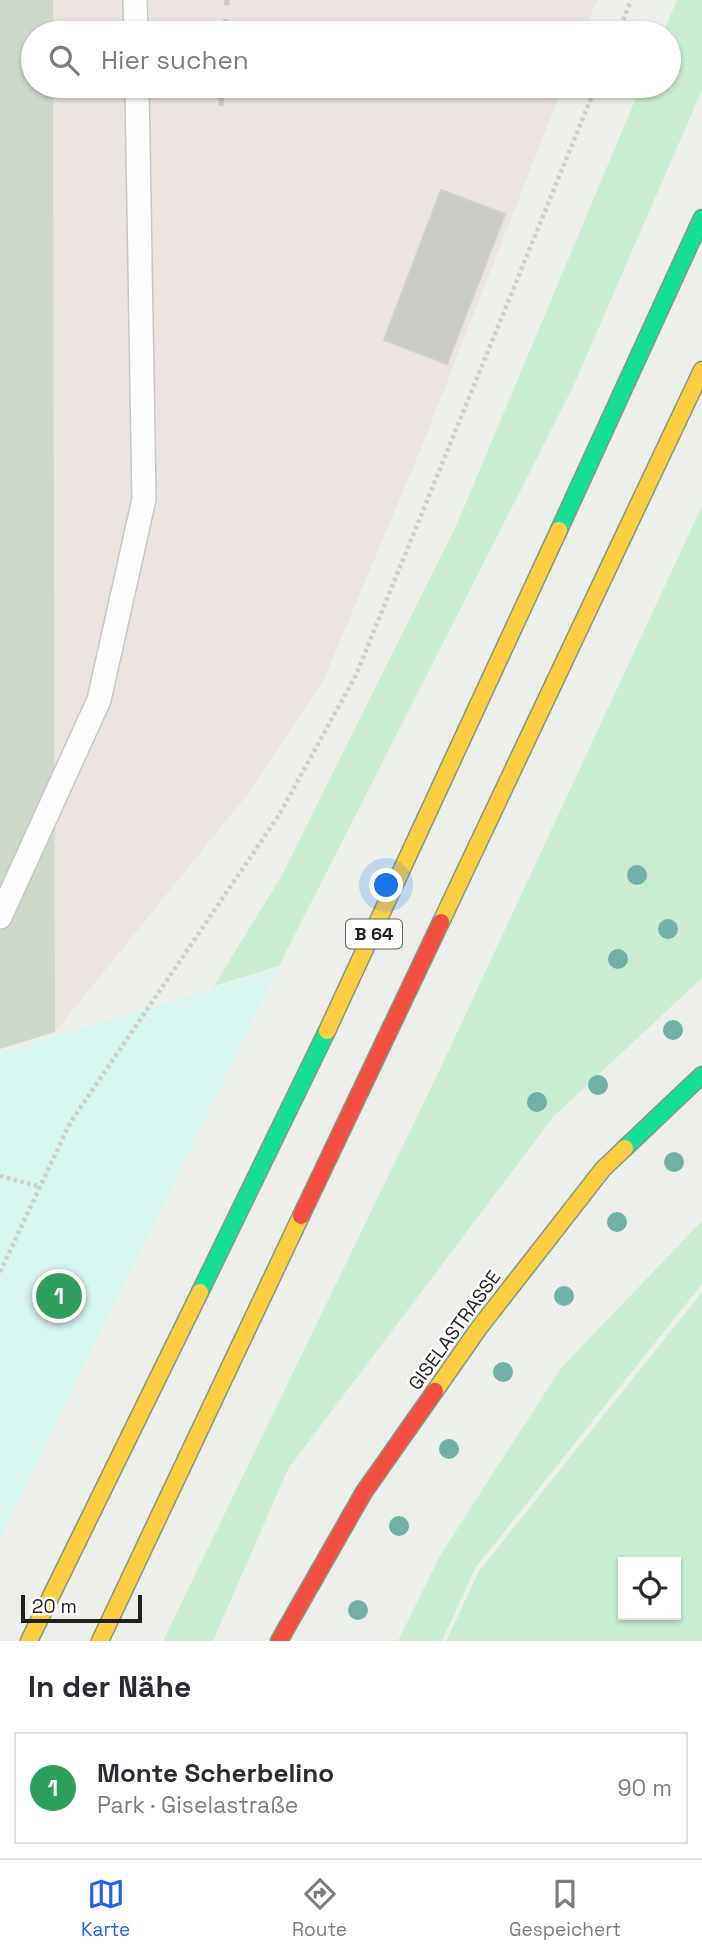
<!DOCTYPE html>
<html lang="de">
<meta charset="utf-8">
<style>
:root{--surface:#fff;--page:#f7f7f7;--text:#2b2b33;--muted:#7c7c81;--line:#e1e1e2;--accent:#2563eb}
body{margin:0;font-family:"Space Grotesk",sans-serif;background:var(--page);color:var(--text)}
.controls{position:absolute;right:21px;bottom:21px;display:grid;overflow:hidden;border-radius:0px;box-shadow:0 2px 5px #0004}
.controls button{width:63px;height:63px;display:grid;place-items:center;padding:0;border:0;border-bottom:2px solid var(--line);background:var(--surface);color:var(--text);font:35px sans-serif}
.scale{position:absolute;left:21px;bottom:18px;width:121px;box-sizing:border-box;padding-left:7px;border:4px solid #202020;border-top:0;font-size:19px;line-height:24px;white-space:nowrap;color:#202020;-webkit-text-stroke:5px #fff;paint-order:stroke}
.you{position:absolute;left:387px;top:886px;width:24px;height:24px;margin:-18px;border:5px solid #fff;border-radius:50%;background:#1a73e8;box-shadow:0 0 0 10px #1a73e833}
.badge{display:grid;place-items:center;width:46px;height:46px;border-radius:50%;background:var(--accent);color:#fff;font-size:23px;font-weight:700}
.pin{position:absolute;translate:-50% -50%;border:4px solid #fff;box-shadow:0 2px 7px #0006}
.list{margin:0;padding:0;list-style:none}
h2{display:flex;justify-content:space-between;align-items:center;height:91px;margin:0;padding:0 28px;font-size:30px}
h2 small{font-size:23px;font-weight:400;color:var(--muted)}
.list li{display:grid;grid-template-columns:46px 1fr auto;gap:21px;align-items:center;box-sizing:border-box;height:112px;margin:0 14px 14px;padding:0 14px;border:2px solid var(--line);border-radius:0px}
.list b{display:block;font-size:26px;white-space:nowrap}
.list p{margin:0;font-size:23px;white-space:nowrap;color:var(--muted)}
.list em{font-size:23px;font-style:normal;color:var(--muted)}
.icon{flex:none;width:38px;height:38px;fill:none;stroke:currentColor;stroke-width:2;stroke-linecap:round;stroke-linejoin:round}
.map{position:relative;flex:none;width:702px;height:1641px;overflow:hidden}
.search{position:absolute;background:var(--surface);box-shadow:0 2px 5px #0004;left:21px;right:21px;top:21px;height:77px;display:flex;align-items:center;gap:18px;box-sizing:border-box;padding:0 24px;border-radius:38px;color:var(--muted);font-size:26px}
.sheet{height:217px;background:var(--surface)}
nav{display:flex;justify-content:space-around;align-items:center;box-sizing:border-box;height:98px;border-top:2px solid var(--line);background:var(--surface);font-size:19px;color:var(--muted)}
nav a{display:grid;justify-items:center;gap:4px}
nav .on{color:var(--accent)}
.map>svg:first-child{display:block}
.industrial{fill:#eae3e0}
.construction{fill:#ced8cb}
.grass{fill:#caecd2;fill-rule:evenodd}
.park{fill:#d7f4ee}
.building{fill:#cccdc8;stroke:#cfd2ca;stroke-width:2}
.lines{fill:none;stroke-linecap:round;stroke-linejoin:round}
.lane-casing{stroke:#c6c7c5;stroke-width:26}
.fast-casing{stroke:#849980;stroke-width:19}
.slow-casing{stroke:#849980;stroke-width:19}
.jam-casing{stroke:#849980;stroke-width:19}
.path{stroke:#cfcfc2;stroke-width:4.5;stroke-dasharray:3.5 3.5;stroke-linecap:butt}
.lane{stroke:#fcfdfc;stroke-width:23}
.fast{stroke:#16e098;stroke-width:16}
.slow{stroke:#ffcf43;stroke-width:16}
.jam{stroke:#f24e42;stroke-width:16}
.rail{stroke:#cbcbca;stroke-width:5;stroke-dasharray:14 14;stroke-linecap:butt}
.tree{fill:#71b1a8}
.labels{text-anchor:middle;stroke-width:5;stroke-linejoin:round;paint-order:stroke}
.shield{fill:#fff;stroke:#636363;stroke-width:2}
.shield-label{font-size:18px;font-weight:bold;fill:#202020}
.street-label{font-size:19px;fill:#202020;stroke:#fff}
</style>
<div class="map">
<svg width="702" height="1641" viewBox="0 0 702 1641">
<rect width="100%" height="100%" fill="#ecefe9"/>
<g class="industrial">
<polygon points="53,0 597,0 584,33 53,33"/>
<polygon points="53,86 563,86 422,446 324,679 251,790 55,1032"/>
</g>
<polygon class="construction" points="0,0 53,0 53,33 33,33 33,86 53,86 55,1032 0,1049"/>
<g class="grass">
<polygon points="677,0 702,0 702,90 573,387 279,966 214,986 282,875 457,524 641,86 669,86 669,33 663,33"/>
<polygon points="702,506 702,978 553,1117 288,1469 213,1641 163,1641 442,1065"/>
<polygon points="702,1221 702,1284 476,1567 442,1641 398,1641 441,1554 561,1368"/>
<path d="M702,1292V1641H446L479,1571ZM623,1562H676V1615H623Z"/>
</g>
<polygon class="park" points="278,969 0,1538 0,1053"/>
<polygon class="building" points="441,190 505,214 447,364 384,340"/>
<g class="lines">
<g class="lane-casing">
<g id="lane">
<polyline points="135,0 136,33"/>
<polyline points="0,917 99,700 144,499 137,86"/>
</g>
</g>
<g class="fast-casing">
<g id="fast">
<polyline points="559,530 702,218"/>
<polyline points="625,1148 702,1075"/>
<polyline points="200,1292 327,1031"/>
</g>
</g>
<g class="slow-casing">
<g id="slow">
<polyline points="441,922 702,370"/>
<polyline points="327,1031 559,530"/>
<polyline points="435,1391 479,1328 603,1169 625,1148"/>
<polyline points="29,1641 200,1292"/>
<polyline points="100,1641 301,1216"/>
</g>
</g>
<g class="jam-casing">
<g id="jam">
<polyline points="301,1216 441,922"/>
<polyline points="279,1641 364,1492 435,1391"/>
</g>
</g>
<g class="path">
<polyline points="618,33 631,0"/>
<polyline points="0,1176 38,1186"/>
<polyline points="0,1272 70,1123 279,815 356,675 596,86"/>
</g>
<use href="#lane" class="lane"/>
<use href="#fast" class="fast"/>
<use href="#slow" class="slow"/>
<use href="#jam" class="jam"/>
<g class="rail">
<polyline points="225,33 227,0"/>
<polyline points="221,106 222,86"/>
</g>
</g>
<g class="tree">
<circle cx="637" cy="875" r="10"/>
<circle cx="668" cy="929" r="10"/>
<circle cx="618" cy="959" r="10"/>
<circle cx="673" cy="1030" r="10"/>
<circle cx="598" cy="1085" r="10"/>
<circle cx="537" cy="1102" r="10"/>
<circle cx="674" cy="1162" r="10"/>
<circle cx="617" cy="1222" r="10"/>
<circle cx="564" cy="1296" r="10"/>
<circle cx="503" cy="1372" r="10"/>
<circle cx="449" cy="1449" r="10"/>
<circle cx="399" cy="1526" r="10"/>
<circle cx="358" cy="1610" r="10"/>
</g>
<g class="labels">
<rect class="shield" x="346" y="919.5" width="56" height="29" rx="5"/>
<g class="shield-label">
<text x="374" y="940">B 64</text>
</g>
<g class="street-label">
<text transform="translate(454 1330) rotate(-54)" y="7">GISELASTRASSE</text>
</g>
</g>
</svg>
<div class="controls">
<button><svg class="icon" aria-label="locate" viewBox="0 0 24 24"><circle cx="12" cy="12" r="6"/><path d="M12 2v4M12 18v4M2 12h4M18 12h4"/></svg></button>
</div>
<div class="scale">20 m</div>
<div class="you"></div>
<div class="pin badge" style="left:59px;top:1296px;background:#2e9e5b">1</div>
<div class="search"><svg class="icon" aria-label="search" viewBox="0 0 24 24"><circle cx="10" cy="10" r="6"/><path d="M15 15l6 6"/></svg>Hier suchen</div>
</div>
<section class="sheet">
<h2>In der Nähe<small></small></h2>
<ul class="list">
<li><span class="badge" style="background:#2e9e5b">1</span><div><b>Monte Scherbelino</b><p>Park · Giselastraße</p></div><em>90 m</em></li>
</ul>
</section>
<nav>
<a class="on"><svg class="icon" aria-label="map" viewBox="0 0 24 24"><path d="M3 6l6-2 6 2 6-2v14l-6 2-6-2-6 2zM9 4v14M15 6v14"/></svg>Karte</a>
<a><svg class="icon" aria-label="directions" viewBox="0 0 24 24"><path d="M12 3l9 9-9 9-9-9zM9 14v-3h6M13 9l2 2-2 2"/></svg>Route</a>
<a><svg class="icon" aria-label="saved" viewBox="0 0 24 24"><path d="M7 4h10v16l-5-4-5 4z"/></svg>Gespeichert</a>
</nav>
